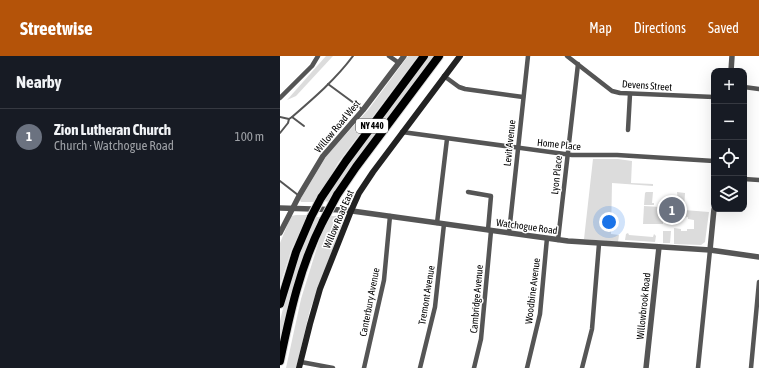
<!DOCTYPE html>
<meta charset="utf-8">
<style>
:root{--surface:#171b24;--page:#20242c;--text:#f1f3f6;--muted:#9ea1a6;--line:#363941;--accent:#b45309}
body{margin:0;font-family:"Asap Condensed",sans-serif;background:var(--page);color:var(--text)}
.controls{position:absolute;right:12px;top:12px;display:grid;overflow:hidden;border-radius:8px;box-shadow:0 4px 16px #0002}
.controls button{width:36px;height:36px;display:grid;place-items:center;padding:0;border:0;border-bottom:1px solid var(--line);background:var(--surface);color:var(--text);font:20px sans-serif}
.you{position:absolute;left:329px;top:166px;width:14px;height:14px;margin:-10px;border:3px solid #fff;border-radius:50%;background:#1a73e8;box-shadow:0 0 0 6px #1a73e833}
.badge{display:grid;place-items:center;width:26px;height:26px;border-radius:50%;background:var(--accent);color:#fff;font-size:13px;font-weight:700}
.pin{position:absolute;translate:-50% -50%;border:2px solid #fff;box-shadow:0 1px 4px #0006}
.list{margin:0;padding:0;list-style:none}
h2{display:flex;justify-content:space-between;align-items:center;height:52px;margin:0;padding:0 16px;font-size:17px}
h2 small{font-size:13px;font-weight:400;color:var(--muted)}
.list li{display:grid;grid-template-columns:26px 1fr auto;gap:12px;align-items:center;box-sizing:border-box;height:56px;padding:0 16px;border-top:1px solid var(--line)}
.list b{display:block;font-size:15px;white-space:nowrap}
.list p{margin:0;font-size:13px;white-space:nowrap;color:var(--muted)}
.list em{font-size:13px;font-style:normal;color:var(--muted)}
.icon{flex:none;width:22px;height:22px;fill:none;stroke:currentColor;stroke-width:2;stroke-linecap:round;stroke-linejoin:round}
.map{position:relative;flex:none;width:479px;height:312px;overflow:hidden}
header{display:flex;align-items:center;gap:24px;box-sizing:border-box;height:56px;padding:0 20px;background:var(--accent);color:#fff}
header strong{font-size:19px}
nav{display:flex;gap:22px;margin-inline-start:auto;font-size:14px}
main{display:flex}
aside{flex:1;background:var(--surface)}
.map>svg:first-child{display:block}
.green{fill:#dcdcdc}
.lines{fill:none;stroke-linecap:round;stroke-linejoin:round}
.motorway-casing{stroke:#dbdbdb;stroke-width:10}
.service{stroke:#555;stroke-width:2}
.minor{stroke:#555;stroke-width:4.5}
.tertiary{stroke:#555;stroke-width:5.5}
.secondary{stroke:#222;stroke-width:6}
.motorway{stroke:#000;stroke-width:8}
.motorway-bridge-casing{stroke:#dbdbdb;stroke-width:10;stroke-linecap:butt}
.motorway-bridge{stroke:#000;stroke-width:8}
.labels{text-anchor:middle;stroke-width:3;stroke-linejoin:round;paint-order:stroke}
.shield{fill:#fff;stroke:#4c4c4c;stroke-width:1}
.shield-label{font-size:9px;font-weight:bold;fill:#000}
.street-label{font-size:10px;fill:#000;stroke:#fff}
</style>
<header>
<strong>Streetwise</strong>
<nav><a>Map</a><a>Directions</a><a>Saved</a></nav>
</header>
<main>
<aside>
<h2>Nearby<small></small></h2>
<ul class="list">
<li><span class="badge" style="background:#6b7280">1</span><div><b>Zion Lutheran Church</b><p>Church · Watchogue Road</p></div><em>100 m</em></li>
</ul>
</aside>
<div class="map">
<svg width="479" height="312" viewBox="0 0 479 312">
<rect width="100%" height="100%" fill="#fff"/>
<g class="green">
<polygon points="46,0 53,0 16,40 7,44"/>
<polygon points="128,0 138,0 58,107 36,146 21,146 20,144 47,99 88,54"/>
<polygon points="148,0 155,0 50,146 43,145 99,66"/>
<polygon points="313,103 338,103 352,105 351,127 373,128 373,130 332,127 331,178 339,179 338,186 304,183"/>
<polygon points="366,136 373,136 372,147 374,147 374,149 364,149 365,137"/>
<polygon points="397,136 405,137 404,154 429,156 425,186 421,189 394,188 394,172 401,173 401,175 407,175 407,173 414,173 414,164 408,163 408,161 396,163 397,146 398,146"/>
<polygon points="364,150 381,151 384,153 383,168 363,168"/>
<polygon points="16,159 29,159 12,192 0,229 0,187 11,160"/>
<polygon points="49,160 60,160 64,163 30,254 16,312 6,312 21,243 43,172"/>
<path d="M35,161H41C27,190 17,220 7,251L8,252L0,292V265L8,232L17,202Z"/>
<polygon points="383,175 391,175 390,187 383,187"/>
<polygon points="348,177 349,179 373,181 374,178 376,180 375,186 345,184 346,178"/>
</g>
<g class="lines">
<g class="motorway-casing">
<g id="motorway">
<polyline points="57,139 76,111 159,0"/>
<polyline points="41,142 66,105 144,0"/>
<polyline points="0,248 16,196 31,161"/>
<path d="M0,305C10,257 20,210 43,165"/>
</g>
</g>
<g class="service">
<polyline points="48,28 82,53"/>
<path d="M0,61L9,63L12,61C34,42 56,23 73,0"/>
<polyline points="12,61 24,70"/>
<polyline points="0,77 8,67 9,63"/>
<polyline points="0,125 18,139"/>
</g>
<g class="minor">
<polyline points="109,0 119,7"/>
<polyline points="287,0 332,35 340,37 434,41"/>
<polyline points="164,20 179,31 185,33 243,41"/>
<polyline points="464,31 479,33"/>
<polyline points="0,42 32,10 38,0"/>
<polyline points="348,74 350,38"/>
<polyline points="122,76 292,99 337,99 434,105"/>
<polyline points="464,123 479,124"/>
<polyline points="188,136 211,140 208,174"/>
<polyline points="157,167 167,83"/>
<polyline points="229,177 248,0"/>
<polyline points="278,184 298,8"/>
<polyline points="21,306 53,312"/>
<polyline points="84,312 104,224 110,160"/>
<polyline points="140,312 155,251 164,168"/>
<polyline points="194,312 201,283 211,175"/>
<polyline points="247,312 260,258 267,182"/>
<polyline points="302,312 312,273 319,188"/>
<polyline points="418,312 430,194"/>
<polyline points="471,312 479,226"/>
</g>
<g class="tertiary">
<polyline points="451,15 452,0"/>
<polyline points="0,152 65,154 288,185 430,194 479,201"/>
<polyline points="0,177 19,140 43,100 83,54 124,0"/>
<polyline points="430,194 434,153"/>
<polyline points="366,312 379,191"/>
</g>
<polyline class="secondary" points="19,312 30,268 40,233 71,155 79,137 93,116 180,0"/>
<use href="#motorway" class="motorway"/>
<g class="motorway-bridge-casing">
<g id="motorway-bridge">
<polyline points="31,161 41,142"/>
<polyline points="43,165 57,139"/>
</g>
</g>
<use href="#motorway-bridge" class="motorway-bridge"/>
</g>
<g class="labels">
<rect class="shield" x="76" y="63" width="32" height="14" rx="3"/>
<g class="shield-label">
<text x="92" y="73">NY 440</text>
</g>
<g class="street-label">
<text transform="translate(367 29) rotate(4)" y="4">Devens Street</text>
<text transform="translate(57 70) rotate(-50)" y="4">Willow Road West</text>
<text transform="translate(229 87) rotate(-84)" y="4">Levit Avenue</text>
<text transform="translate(279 88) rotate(6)" y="4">Home Place</text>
<text transform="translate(276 119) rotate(-84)" y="4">Lyon Place</text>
<text transform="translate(58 163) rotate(-67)" y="4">Willow Road East</text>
<text transform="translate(247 170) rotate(8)" y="4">Watchogue Road</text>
<text transform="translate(252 235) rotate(-83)" y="4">Woodbine Avenue</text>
<text transform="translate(146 239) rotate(-81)" y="4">Tremont Avenue</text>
<text transform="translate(196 243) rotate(-85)" y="4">Cambridge Avenue</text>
<text transform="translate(89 246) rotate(-79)" y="4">Canterbury Avenue</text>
<text transform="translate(363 250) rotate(-84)" y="4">Willowbrook Road</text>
</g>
</g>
</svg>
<div class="controls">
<button>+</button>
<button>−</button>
<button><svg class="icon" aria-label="locate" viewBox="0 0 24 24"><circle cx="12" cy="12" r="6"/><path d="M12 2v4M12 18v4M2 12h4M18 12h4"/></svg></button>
<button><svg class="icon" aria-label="layers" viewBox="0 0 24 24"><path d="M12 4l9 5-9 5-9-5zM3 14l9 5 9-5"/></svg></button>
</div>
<div class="you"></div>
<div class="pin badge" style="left:392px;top:154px;background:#6b7280">1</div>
</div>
</main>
